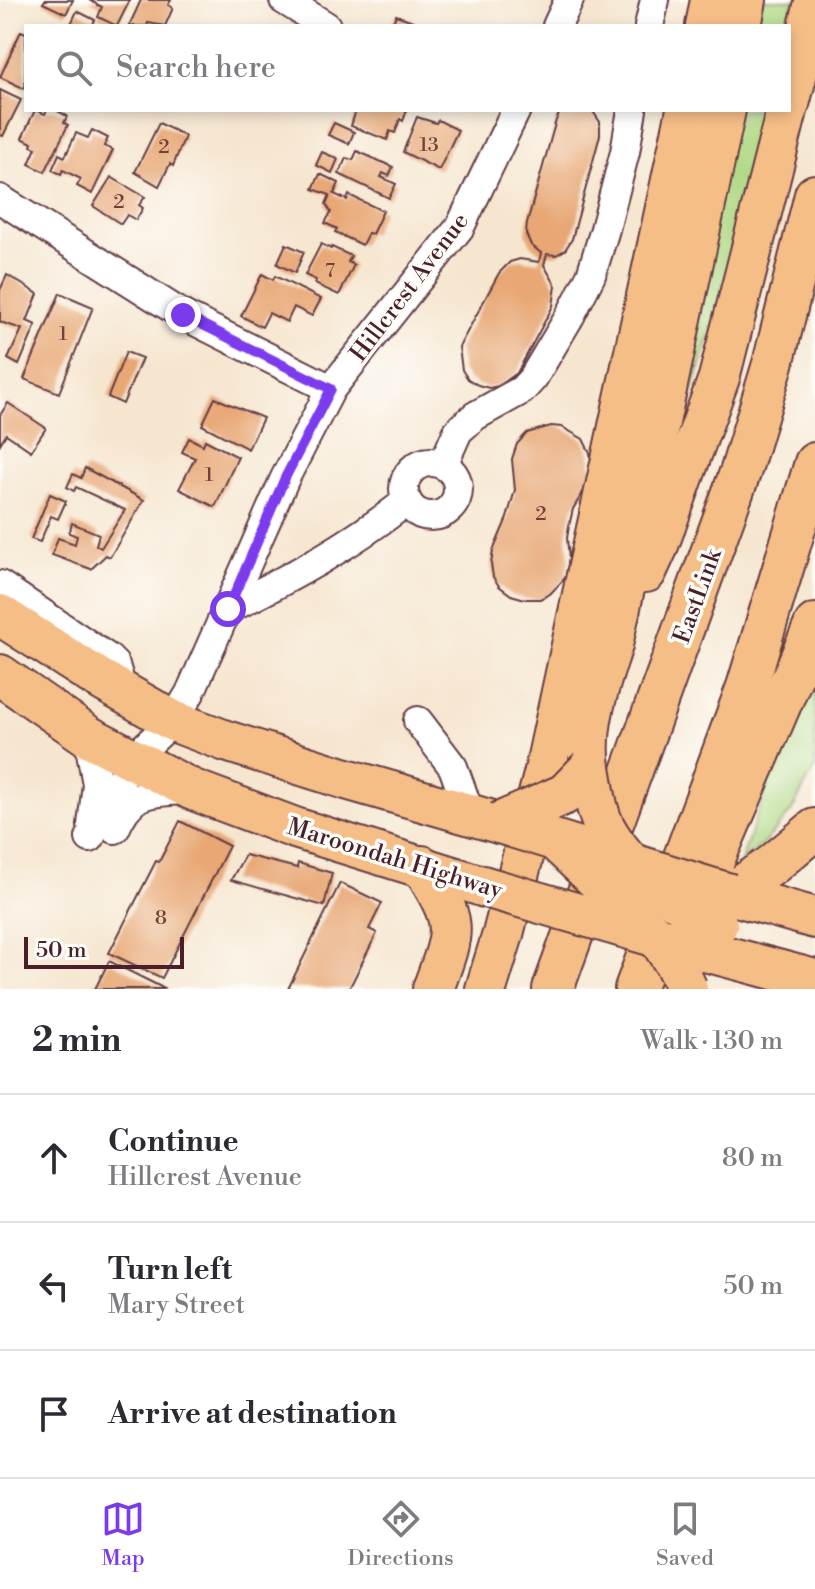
<!DOCTYPE html>
<meta charset="utf-8">
<style>
:root{--surface:#fff;--page:#f7f7f7;--text:#2b2b33;--muted:#7c7c81;--line:#e1e1e2;--accent:#7c3aed}
body{margin:0;font-family:"Libre Bodoni",serif;background:var(--page);color:var(--text)}
.scale{position:absolute;left:24px;bottom:20px;width:160px;box-sizing:border-box;padding-left:8px;border:4px solid #4a1f2b;border-top:0;font-size:22px;line-height:28px;white-space:nowrap;color:#4a1f2b;-webkit-text-stroke:6px #fdfcf7;paint-order:stroke}
.stop{position:absolute;width:24px;height:24px;margin:-18px;border:6px solid #7c3aed;border-radius:50%;background:#fff}
.stop.end{background:#7c3aed;border-color:#fff;box-shadow:0 2px 8px #0008}
.list{margin:0;padding:0;list-style:none}
h2{display:flex;justify-content:space-between;align-items:center;height:104px;margin:0;padding:0 32px;font-size:34px}
h2 small{font-size:26px;font-weight:400;color:var(--muted)}
.list li{display:grid;grid-template-columns:52px 1fr auto;gap:24px;align-items:center;box-sizing:border-box;height:128px;padding:0 32px;border-top:2px solid var(--line)}
.list b{display:block;font-size:30px;white-space:nowrap}
.list p{margin:0;font-size:26px;white-space:nowrap;color:var(--muted)}
.list em{font-size:26px;font-style:normal;color:var(--muted)}
.icon{flex:none;width:44px;height:44px;fill:none;stroke:currentColor;stroke-width:2;stroke-linecap:round;stroke-linejoin:round}
.map{position:relative;flex:none;width:815px;height:989px;overflow:hidden}
.search{position:absolute;background:var(--surface);box-shadow:0 4px 12px #0003;left:24px;right:24px;top:24px;height:88px;display:flex;align-items:center;gap:20px;box-sizing:border-box;padding:0 28px;border-radius:0px;color:var(--muted);font-size:30px}
.sheet{height:488px;background:var(--surface)}
nav{display:flex;justify-content:space-around;align-items:center;box-sizing:border-box;height:112px;border-top:2px solid var(--line);background:var(--surface);font-size:22px;color:var(--muted)}
nav a{display:grid;justify-items:center;gap:4px}
nav .on{color:var(--accent)}
.map>svg:first-child{display:block}
.green{fill:#aed782;stroke:#7c7b56;stroke-width:2}
.building{fill:#e8a774}
.lines{fill:none;stroke-linecap:round;stroke-linejoin:round}
.minor-casing{stroke:#643d44;stroke-width:32}
.highway-casing{stroke:#643d44;stroke-width:44}
.minor{stroke:#fff;stroke-width:28}
.highway{stroke:#f6be87;stroke-width:40}
.highway-bridge-casing{stroke:#643d44;stroke-width:44;stroke-linecap:butt}
.highway-bridge{stroke:#f6be87;stroke-width:40}
.route{stroke:#7c3aed;stroke-width:10}
.labels{text-anchor:middle;stroke-width:7;stroke-linejoin:round;paint-order:stroke}
.number-label{font-size:20px;fill:#72413d}
.street-label{font-size:24px;fill:#4a1f2b;stroke:#fdfcf7}
</style>
<div class="map">
<svg width="815" height="989" viewBox="0 0 815 989">
<rect width="100%" height="100%" fill="#fdfcf7"/>
<filter id="ink" filterUnits="userSpaceOnUse"><feTurbulence type="fractalNoise" baseFrequency=".0125" numOctaves="2"/><feDisplacementMap in="SourceGraphic" scale="16" xChannelSelector="R" yChannelSelector="G"/><feConvolveMatrix kernelMatrix="1 2 1 2 8 2 1 2 1" color-interpolation-filters="sRGB"/></filter>
<filter id="wash" filterUnits="userSpaceOnUse"><feTurbulence type="fractalNoise" baseFrequency=".006" numOctaves="4" result="noise"/><feDisplacementMap in="SourceGraphic" scale="32" xChannelSelector="R" yChannelSelector="G"/><feGaussianBlur stdDeviation="1.8" result="paint"/><feColorMatrix in="noise" values="0 0 0 0 0 0 0 0 0 0 0 0 0 0 0 0 0 1.4 0 .05"/><feComposite in="paint" operator="in"/></filter>
<g filter="url(#wash)">
<rect width="100%" height="100%" fill="#f6e6d0"/>
<g class="green">
<polygon points="756,0 801,0 789,26 751,26"/>
<polygon points="734,110 772,110 713,326 671,458"/>
<polygon points="815,662 815,767 791,812 763,844 741,861 793,712"/>
</g>
<g id="blocks">
<g class="building">
<polygon points="45,0 73,0 66,14 43,3"/>
<polygon points="89,0 130,0 117,26 98,17 102,7"/>
<polygon points="141,0 171,0 168,5 173,8 165,26 148,23 147,26 129,26"/>
<polygon points="77,11 95,20 92,26 70,26"/>
<polygon points="396,15 413,21 410,26 392,24"/>
<polygon points="21,31 26,33 25,89 0,77"/>
<polygon points="0,90 21,100 3,136 0,135"/>
<polygon points="35,110 45,114 47,110 56,110 67,116 64,123 68,125 45,172 29,164 36,148 31,146 32,143 22,138"/>
<polygon points="356,110 407,110 403,121 400,119 395,133 390,131 387,140 351,126"/>
<polygon points="561,110 592,110 600,122 600,135 572,239 565,250 556,255 547,254 544,265 556,286 553,306 517,373 499,386 489,388 478,385 468,379 462,370 459,347 499,273 510,262 520,259 539,262 541,253 531,245 526,234 527,223 556,120"/>
<polygon points="417,117 436,123 438,120 458,130 439,170 403,152"/>
<polygon points="159,123 185,136 173,166 170,164 159,186 135,172"/>
<polygon points="334,123 354,132 349,144 328,135"/>
<polygon points="92,130 108,138 104,146 113,150 92,194 77,186 81,179 63,170 61,174 52,170 59,154 65,157 76,133 88,138"/>
<polygon points="357,151 393,167 389,176 383,173 381,177 396,184 389,198 339,174 346,158 353,160"/>
<polygon points="322,152 338,159 332,173 316,165"/>
<polygon points="320,174 339,183 334,194 347,200 349,195 383,211 372,234 368,233 362,245 335,232 337,229 325,223 331,212 326,204 330,195 313,189"/>
<polygon points="111,177 145,197 139,205 143,208 136,220 127,215 121,224 93,206"/>
<polygon points="286,244 304,252 295,273 277,264"/>
<polygon points="321,244 331,249 332,247 351,256 348,262 354,265 339,295 315,284 316,280 305,275"/>
<polygon points="262,274 273,280 275,276 321,299 312,316 294,307 287,322 269,313 262,327 241,316"/>
<polygon points="7,275 38,294 27,321 36,325 19,365 8,359 22,329 0,322 0,290"/>
<polygon points="60,293 93,307 59,393 24,379"/>
<polygon points="126,352 142,358 123,404 108,397"/>
<polygon points="215,398 263,418 248,449 202,425"/>
<polygon points="8,403 46,428 31,451 6,434 0,444 0,415"/>
<polygon points="551,426 562,427 583,439 590,453 592,469 588,484 573,509 569,526 567,538 569,558 566,577 550,594 540,599 525,599 511,595 499,586 493,577 491,564 493,551 507,518 515,490 512,459 517,444 527,433"/>
<polygon points="189,438 203,445 205,440 238,457 215,507 179,489 195,458 182,452"/>
<polygon points="85,468 144,500 110,557 106,555 91,569 52,555 58,538 75,544 77,536 69,533 72,523 99,534 96,545 101,548 125,510 76,487 74,491 67,487 73,474 81,478"/>
<polygon points="50,494 66,501 58,519 51,516 40,542 31,539"/>
<polygon points="180,821 229,846 162,978 109,953 156,861 159,862"/>
<polygon points="245,855 297,868 298,863 332,873 324,906 231,880"/>
<polygon points="340,883 382,903 369,929 377,933 349,989 288,989"/>
<polygon points="109,961 165,989 95,989"/>
</g>
</g>
</g>
<g filter="url(#ink)">
<use href="#blocks" fill-opacity="0" stroke="#643d44" stroke-width="2"/>
<g class="lines">
<g class="minor-casing">
<g id="minor">
<polyline points="284,0 326,26"/>
<polyline points="557,26 569,0"/>
<polyline points="649,26 655,0"/>
<polyline points="0,199 183,315 331,389"/>
<circle cx="431" cy="489" r="27"/>
<polyline points="443,465 458,431 475,416 522,390 533,378 570,316 591,275 605,229 625,152 632,110"/>
<polyline points="0,585 108,658 115,665 123,693"/>
<path d="M228,609C291,578 351,545 407,501"/>
<polyline points="418,721 453,767 470,814"/>
<polyline points="88,736 97,784 92,825"/>
<path d="M115,829C133,787 150,794 191,789"/>
<polyline points="90,838 131,760 173,721 190,693 285,478 331,389 460,227 516,110"/>
</g>
</g>
<g class="highway-casing">
<g id="highway">
<polyline points="706,26 711,0"/>
<polyline points="741,26 746,0"/>
<polyline points="789,104 815,3"/>
<polyline points="646,572 657,548 719,378 787,110"/>
<polyline points="0,615 98,678 173,721 226,741 343,778 499,823"/>
<polyline points="0,675 88,736 191,789 295,828 482,886"/>
<path d="M590,768C584,724 599,686 612,645L725,110"/>
<path d="M422,866C457,924 457,925 433,989"/>
<polyline points="730,894 772,865 815,829"/>
<polyline points="730,894 815,918"/>
<polyline points="689,919 815,624"/>
<polyline points="709,952 815,980"/>
<polyline points="486,989 503,934 545,771 687,110"/>
<polyline points="553,989 741,470 773,364 815,195"/>
<polyline points="635,989 747,687 815,463"/>
</g>
</g>
<use href="#minor" class="minor"/>
<use href="#highway" class="highway"/>
<g class="highway-bridge-casing">
<g id="highway-bridge">
<path d="M590,768C594,787 595,810 605,828C628,871 675,901 717,925"/>
<polyline points="499,823 730,894"/>
<polyline points="499,823 565,794 590,768"/>
<polyline points="560,845 659,939 674,962 687,989"/>
<polyline points="482,886 709,952"/>
</g>
</g>
<use href="#highway-bridge" class="highway-bridge"/>
</g>
</g>
<g class="lines" filter="url(#ink)">
<polyline class="route" points="183,315 331,389 285,478 228,609"/>
</g>
<g class="labels">
<g class="number-label">
<text x="429" y="151">13</text>
<text x="164" y="153">2</text>
<text x="119" y="208">2</text>
<text x="330" y="277">7</text>
<text x="63" y="340">1</text>
<text x="209" y="481">1</text>
<text x="541" y="520">2</text>
<text x="161" y="924">8</text>
</g>
<g class="street-label">
<text transform="translate(409 287) rotate(-53)" y="8">Hillcrest Avenue</text>
<text transform="translate(697 596) rotate(-70)" y="8">EastLink</text>
<text transform="translate(395 858) rotate(17)" y="8">Maroondah Highway</text>
</g>
</g>
</svg>
<div class="scale">50 m</div>
<div class="stop" style="left:228px;top:609px"></div>
<div class="stop end" style="left:183px;top:315px"></div>
<div class="search"><svg class="icon" aria-label="search" viewBox="0 0 24 24"><circle cx="10" cy="10" r="6"/><path d="M15 15l6 6"/></svg>Search here</div>
</div>
<section class="sheet">
<h2>2 min<small>Walk · 130 m</small></h2>
<ul class="list">
<li><svg class="icon" aria-label="ahead" viewBox="0 0 24 24"><path d="M12 20V5M6 11l6-6 6 6"/></svg><div><b>Continue</b><p>Hillcrest Avenue</p></div><em>80 m</em></li>
<li><svg class="icon" aria-label="left" viewBox="0 0 24 24"><path d="M17 20v-9H6M10 6l-5 5 5 5"/></svg><div><b>Turn left</b><p>Mary Street</p></div><em>50 m</em></li>
<li><svg class="icon" aria-label="arrive" viewBox="0 0 24 24"><path d="M6 21V4h12l-3 4 3 4H6"/></svg><div><b>Arrive at destination</b></div></li>
</ul>
</section>
<nav>
<a class="on"><svg class="icon" aria-label="map" viewBox="0 0 24 24"><path d="M3 6l6-2 6 2 6-2v14l-6 2-6-2-6 2zM9 4v14M15 6v14"/></svg>Map</a>
<a><svg class="icon" aria-label="directions" viewBox="0 0 24 24"><path d="M12 3l9 9-9 9-9-9zM9 14v-3h6M13 9l2 2-2 2"/></svg>Directions</a>
<a><svg class="icon" aria-label="saved" viewBox="0 0 24 24"><path d="M7 4h10v16l-5-4-5 4z"/></svg>Saved</a>
</nav>
